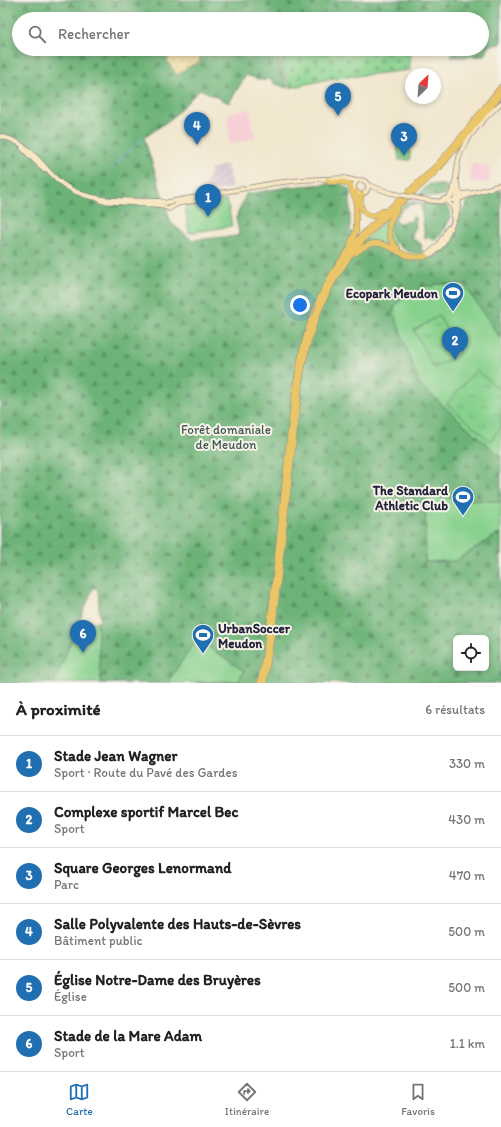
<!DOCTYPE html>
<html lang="fr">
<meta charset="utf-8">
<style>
:root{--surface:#fff;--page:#f2f2f2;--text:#202124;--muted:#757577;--line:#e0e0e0;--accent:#1f6fb2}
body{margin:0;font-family:Itim,sans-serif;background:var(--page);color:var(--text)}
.controls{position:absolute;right:12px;bottom:12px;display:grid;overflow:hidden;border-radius:6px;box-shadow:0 2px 6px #0003}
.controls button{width:36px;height:36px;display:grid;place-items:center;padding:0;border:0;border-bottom:1px solid var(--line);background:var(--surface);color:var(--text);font:20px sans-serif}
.compass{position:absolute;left:405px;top:68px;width:36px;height:36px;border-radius:50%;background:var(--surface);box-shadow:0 2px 6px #0003;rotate:25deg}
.you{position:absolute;left:300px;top:305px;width:14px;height:14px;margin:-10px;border:3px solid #fff;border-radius:50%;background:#1a73e8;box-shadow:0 0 0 6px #1a73e833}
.badge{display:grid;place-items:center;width:26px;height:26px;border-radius:50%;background:var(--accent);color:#fff;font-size:13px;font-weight:700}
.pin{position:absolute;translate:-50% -33px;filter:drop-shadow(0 1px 2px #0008)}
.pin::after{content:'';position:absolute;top:21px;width:14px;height:12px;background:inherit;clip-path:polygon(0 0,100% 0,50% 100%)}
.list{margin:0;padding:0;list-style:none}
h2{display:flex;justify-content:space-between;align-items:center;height:52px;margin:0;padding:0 16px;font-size:17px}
h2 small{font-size:13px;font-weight:400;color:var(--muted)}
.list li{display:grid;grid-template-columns:26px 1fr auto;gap:12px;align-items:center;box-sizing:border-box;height:56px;padding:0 16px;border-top:1px solid var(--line)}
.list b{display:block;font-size:15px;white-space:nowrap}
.list p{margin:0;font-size:13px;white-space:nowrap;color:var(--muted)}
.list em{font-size:13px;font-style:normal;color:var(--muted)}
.icon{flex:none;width:22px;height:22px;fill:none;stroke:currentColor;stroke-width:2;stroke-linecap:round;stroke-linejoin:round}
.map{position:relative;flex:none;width:501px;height:683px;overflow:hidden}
.search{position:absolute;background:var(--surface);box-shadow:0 2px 6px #0003;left:12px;right:12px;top:12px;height:44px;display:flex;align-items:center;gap:10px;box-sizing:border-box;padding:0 14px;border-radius:22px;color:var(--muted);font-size:15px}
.sheet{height:388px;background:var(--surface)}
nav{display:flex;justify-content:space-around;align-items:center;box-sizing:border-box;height:56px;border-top:1px solid var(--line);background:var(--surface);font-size:11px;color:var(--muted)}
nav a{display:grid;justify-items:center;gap:2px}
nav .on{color:var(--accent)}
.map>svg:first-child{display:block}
.built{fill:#f6cfd7}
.industrial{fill:url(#industrial-furrows)}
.green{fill:#87d18d;stroke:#547a64}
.forest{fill:url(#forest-firs);stroke:#486a5a;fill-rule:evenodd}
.sand{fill:url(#sand-dots);stroke:#887e6c}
.cemetery{fill:url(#cemetery-stones);stroke:#547a64}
.park{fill:url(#park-tufts);stroke:#547a64}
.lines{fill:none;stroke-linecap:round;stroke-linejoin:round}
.stream{stroke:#7bbcf0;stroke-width:1}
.secondary-casing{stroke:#8a8485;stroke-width:5.5}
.highway-casing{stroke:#8a8485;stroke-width:6}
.secondary{stroke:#f7e8c3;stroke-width:4}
.highway{stroke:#ebc669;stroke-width:5}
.secondary-bridge-casing{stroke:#8a8485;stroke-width:5.5;stroke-linecap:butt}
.secondary-bridge{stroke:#f7e8c3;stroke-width:4}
.labels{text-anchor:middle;stroke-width:4;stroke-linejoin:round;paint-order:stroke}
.poi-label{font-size:13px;font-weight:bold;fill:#22223b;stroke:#f7f3e8;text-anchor:end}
.park-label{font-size:13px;fill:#405754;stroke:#f7f3e8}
</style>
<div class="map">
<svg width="501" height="683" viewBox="0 0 501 683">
<defs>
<pattern id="industrial-furrows" width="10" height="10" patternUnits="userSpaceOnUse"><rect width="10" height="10" fill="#d1bdc9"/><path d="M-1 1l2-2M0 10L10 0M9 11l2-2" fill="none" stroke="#b3a2ae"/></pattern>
<pattern id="forest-firs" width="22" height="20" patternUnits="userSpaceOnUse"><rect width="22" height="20" fill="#6db378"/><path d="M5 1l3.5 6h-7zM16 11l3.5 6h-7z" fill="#599164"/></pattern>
<pattern id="sand-dots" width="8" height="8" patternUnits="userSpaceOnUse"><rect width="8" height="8" fill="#eeda9e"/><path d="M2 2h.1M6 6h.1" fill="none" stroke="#ccbb89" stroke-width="1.8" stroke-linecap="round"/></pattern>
<pattern id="cemetery-stones" width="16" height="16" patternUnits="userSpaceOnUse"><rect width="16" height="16" fill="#87d18d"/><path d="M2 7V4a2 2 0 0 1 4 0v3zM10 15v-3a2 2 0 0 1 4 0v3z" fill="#74b37b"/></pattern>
<pattern id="park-tufts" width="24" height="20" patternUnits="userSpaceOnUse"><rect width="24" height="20" fill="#87d18d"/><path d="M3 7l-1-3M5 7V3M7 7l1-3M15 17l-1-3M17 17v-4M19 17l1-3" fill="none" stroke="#74b37b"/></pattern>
</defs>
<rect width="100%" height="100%" fill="#f7f3e8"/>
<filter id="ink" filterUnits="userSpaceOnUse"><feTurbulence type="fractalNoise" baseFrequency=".025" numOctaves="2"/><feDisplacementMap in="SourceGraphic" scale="8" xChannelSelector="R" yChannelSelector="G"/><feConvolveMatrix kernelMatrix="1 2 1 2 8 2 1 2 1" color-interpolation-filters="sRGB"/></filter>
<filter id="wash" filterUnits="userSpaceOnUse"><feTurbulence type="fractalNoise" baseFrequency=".012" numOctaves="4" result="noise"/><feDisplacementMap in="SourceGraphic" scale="16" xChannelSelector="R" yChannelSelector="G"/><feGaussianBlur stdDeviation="0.9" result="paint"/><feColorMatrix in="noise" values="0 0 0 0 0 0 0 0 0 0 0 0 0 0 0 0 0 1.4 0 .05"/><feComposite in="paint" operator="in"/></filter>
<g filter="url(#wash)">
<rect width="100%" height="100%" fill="#f1e7cf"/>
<g class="built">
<polygon points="249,109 255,138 229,144 228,137 230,137 227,122 230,113"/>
<polygon points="471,163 491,167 489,183 470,182"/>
</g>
<polygon class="industrial" points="227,164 232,188 206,192 204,189 211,169"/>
<g class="green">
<polygon points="227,200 232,226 189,233 185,207"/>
<polygon points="392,213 389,219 395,248 360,246"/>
<polygon points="436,284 464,284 501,339 501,457 422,388 417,382 394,314 394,308 398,302 428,285 431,286"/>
<polygon points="426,496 501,502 501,532 455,561 425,562"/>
<polygon points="97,622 101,683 54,683 78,623"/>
<polygon points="197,639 244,671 239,681 167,683"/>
</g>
<g class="forest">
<path d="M0,0H501V44L489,45L484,56L451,57V49H482V19H19V49H275L287,88L273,83L274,81L266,78L265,81L246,75L229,103L200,89L172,118L144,138L171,223L192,240L237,236L239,233L236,218L246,194L289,187L340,183L350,190V231L413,261L437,256L468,201L496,191H501V339L464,284H436L431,287L428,285L398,302L394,307L393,311L420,385L501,457V502L426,496L425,562L455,561L501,532V683H197L239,681L244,671L197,639L167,683H101L97,622H100L98,589L93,588L54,683H0ZM456,638H486V668H456Z"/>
<path d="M430,184L444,185L450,188C443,200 430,197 418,194Z"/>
<path d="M409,201L447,206L450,209L451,215L441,235L434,241L429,237L425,239L421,205L410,204L400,212L395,219L398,223L412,221V217H415L416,227L412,234V238L421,244L422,252L420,254C397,252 381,233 397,212C400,208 405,204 409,201Z"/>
</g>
<polygon class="sand" points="172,49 199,49 200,62 190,66 177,75 167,61"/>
<polygon class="cemetery" points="277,49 410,49 410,70 329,79 289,88"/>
<g class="park">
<polygon points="397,145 410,145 410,160 399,160"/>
<polygon points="439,316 460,354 434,368 414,330"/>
<polygon points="476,370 501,391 501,427 490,441 447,404"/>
</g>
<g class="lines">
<polyline class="stream" points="111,169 144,137"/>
</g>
</g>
<g filter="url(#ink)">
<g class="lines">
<g class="secondary-casing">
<g id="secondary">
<path d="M0,136C12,139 23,144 32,153C44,164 53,179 67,187C94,204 129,200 160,201L166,203L168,202L275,183L302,180L344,178L357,181"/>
<polyline points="22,148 44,170"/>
<circle cx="361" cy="187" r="7"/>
<polyline points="368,185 391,193"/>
<polyline points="459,194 473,193 501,185"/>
<path d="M450,196C457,184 456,170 459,157C464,139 487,115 501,103"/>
<path d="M421,199C438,203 456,202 471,194"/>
<polyline points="442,200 452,196"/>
<polyline points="101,201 160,205 169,209 177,204 215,197"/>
<polyline points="446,201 452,206 454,211"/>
<polyline points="453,218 456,199 455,187"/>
<path d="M426,254C438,249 442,239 448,228"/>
<polyline points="426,256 434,253 443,244 457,214 460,194 456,179"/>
</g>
</g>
<g class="highway-casing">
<g id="highway">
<polyline points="328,180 330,182 343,182 350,185 355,198"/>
<path d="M362,194C358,204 361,215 374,216L383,211"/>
<path d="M397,210C386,222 386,238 398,249"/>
<polyline points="350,245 356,231 356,192"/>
<path d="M356,253C385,226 395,264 426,256"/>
<path d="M260,683C274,610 279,536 287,462C294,396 298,329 334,271C360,229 402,200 437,165C460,141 480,113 501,87"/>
<path d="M264,683L273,626L300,381C310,318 333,268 379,223C399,203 421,187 440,167L501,94"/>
</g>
</g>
<use href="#secondary" class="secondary"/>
<use href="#highway" class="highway"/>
<g class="secondary-bridge-casing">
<polyline id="secondary-bridge" points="391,193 421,199"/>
</g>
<use href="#secondary-bridge" class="secondary-bridge"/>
</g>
</g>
<defs>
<g id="stadium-pin" transform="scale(1.15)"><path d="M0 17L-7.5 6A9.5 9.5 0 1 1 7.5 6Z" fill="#1f6fb2" stroke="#f7f3e8"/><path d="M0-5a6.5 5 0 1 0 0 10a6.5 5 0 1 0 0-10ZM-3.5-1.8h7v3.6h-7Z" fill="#fff"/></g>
</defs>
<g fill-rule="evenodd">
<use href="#stadium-pin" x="453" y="293"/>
<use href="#stadium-pin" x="463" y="497"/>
<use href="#stadium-pin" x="203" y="635"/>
</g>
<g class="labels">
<g class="poi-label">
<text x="438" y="298">Ecopark Meudon</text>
<text x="448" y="495">The Standard<tspan x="448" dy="15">Athletic Club</tspan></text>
<text x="218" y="633" text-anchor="start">UrbanSoccer<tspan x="218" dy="15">Meudon</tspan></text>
</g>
<g class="park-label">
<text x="226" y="434">Forêt domaniale<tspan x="226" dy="15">de Meudon</tspan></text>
</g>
</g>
</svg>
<div class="controls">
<button><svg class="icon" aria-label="locate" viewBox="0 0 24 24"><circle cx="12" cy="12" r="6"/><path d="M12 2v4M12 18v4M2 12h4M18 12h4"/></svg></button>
</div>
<svg class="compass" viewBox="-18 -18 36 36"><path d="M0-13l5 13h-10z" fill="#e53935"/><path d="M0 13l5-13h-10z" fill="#757577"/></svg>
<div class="you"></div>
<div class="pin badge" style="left:208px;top:217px">1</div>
<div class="pin badge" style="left:455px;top:360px">2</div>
<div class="pin badge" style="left:404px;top:156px">3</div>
<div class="pin badge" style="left:197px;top:145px">4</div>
<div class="pin badge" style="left:338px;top:116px">5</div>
<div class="pin badge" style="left:83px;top:653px">6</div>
<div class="search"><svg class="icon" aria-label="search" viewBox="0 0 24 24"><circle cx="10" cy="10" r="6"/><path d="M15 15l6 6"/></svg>Rechercher</div>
</div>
<section class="sheet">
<h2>À proximité<small>6 résultats</small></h2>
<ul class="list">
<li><span class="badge">1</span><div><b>Stade Jean Wagner</b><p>Sport · Route du Pavé des Gardes</p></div><em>330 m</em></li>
<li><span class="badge">2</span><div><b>Complexe sportif Marcel Bec</b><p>Sport</p></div><em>430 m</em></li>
<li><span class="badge">3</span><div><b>Square Georges Lenormand</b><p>Parc</p></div><em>470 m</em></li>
<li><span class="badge">4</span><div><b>Salle Polyvalente des Hauts-de-Sèvres</b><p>Bâtiment public</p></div><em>500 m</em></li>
<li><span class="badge">5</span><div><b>Église Notre-Dame des Bruyères</b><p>Église</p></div><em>500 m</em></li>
<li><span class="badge">6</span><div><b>Stade de la Mare Adam</b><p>Sport</p></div><em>1.1 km</em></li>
</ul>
</section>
<nav>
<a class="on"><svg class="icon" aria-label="map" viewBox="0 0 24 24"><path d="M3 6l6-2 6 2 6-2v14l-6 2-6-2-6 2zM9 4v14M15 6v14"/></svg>Carte</a>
<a><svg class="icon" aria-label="directions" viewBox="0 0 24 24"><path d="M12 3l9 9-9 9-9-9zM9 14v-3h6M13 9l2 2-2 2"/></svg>Itinéraire</a>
<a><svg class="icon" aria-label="saved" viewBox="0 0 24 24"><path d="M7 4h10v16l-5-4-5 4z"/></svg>Favoris</a>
</nav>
